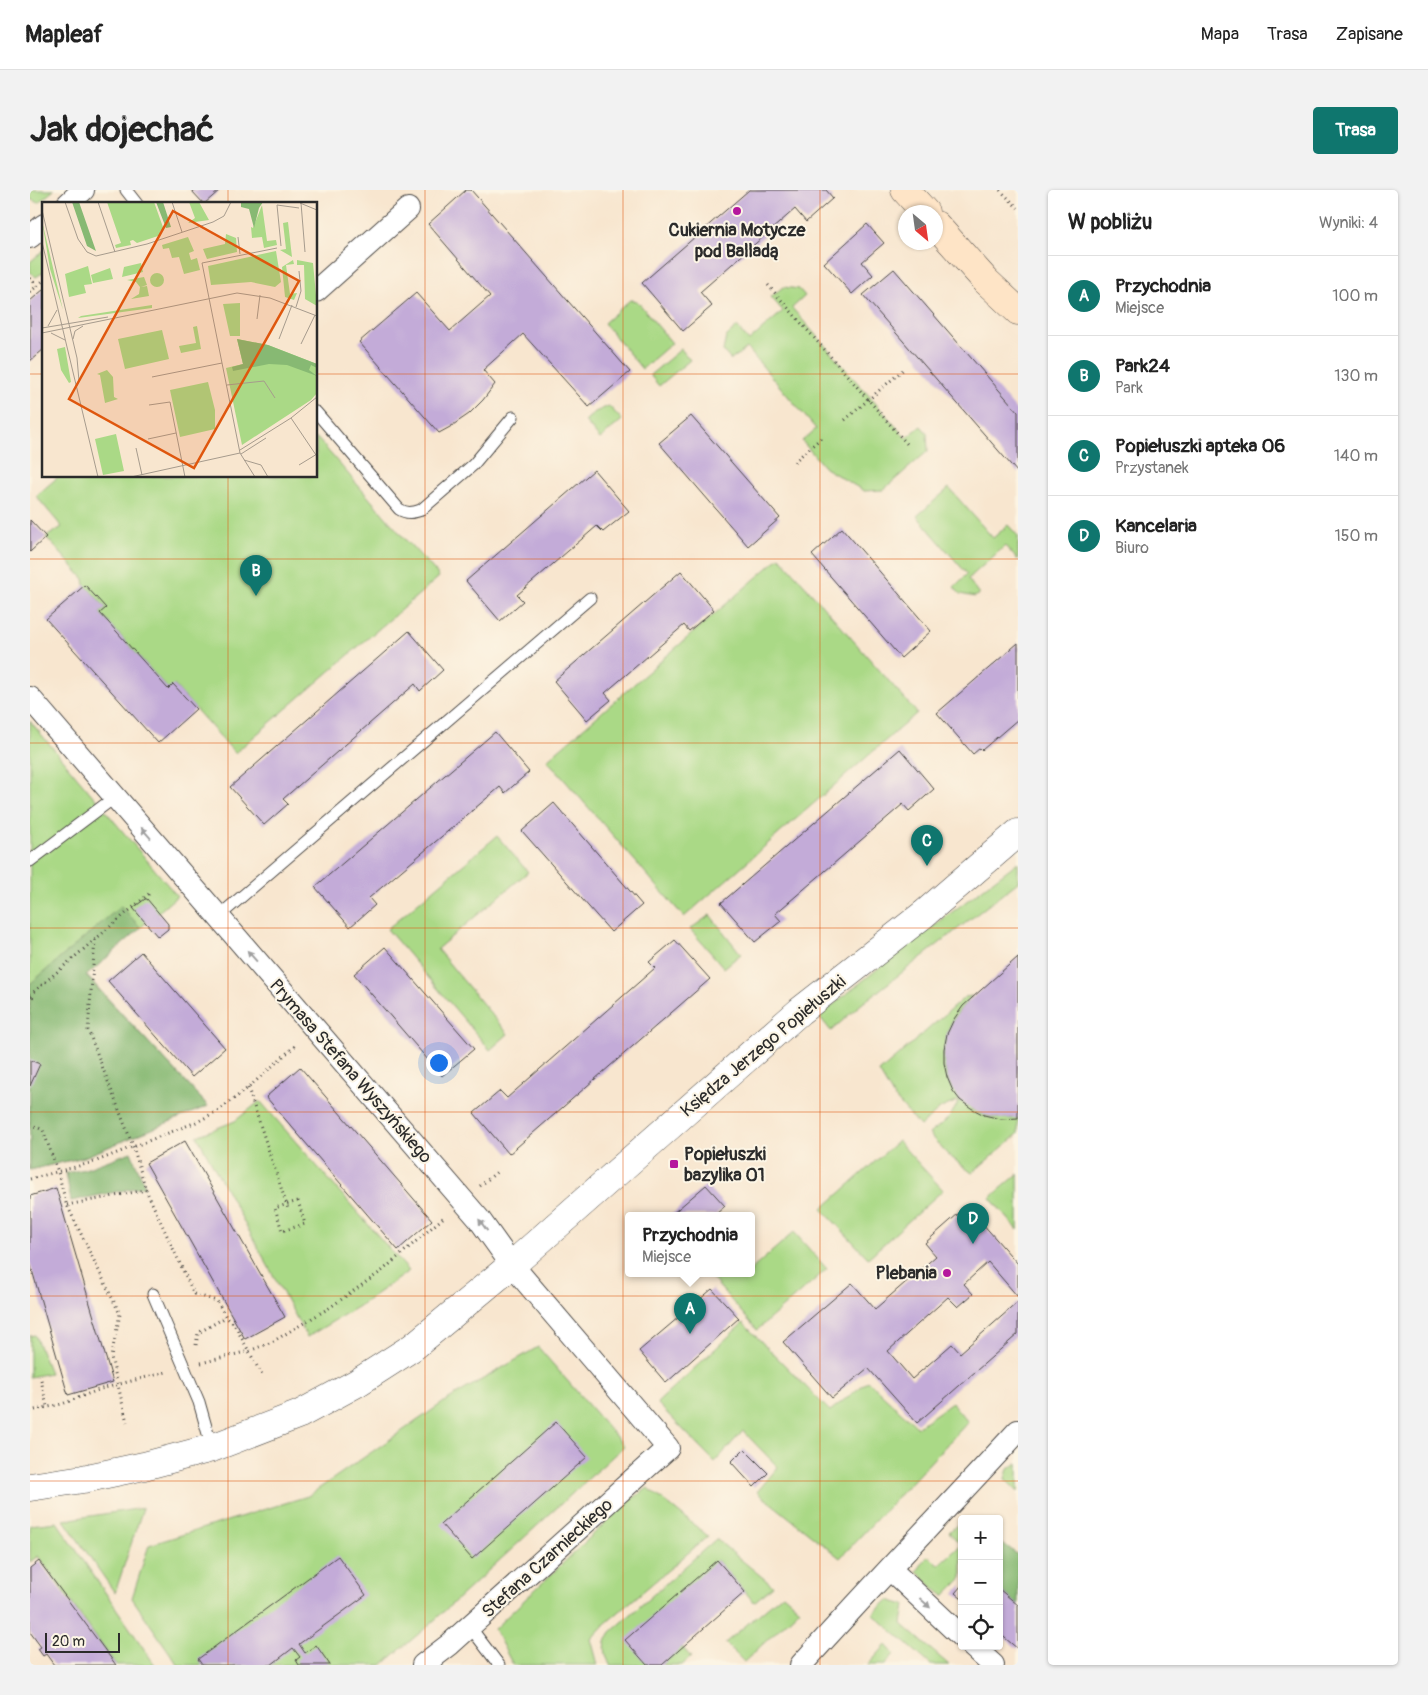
<!DOCTYPE html>
<html lang="pl">
<meta charset="utf-8">
<style>
:root{--surface:#fff;--page:#f2f2f2;--text:#222;--muted:#767676;--line:#e0e0e0;--accent:#0f766e}
body{margin:0;font-family:Pangolin,sans-serif;background:var(--page);color:var(--text)}
.controls{position:absolute;right:15px;bottom:15px;display:grid;overflow:hidden;border-radius:5px;box-shadow:0 1px 4px #0004}
.controls button{width:45px;height:45px;display:grid;place-items:center;padding:0;border:0;border-bottom:1px solid var(--line);background:var(--surface);color:var(--text);font:25px sans-serif}
.compass{position:absolute;left:868px;top:15px;width:45px;height:45px;border-radius:50%;background:var(--surface);box-shadow:0 1px 4px #0004;rotate:151deg}
.scale{position:absolute;left:15px;bottom:12px;width:75px;box-sizing:border-box;padding-left:5px;border:2px solid #2b2b2b;border-top:0;font-size:14px;line-height:18px;white-space:nowrap;color:#2b2b2b;-webkit-text-stroke:4px #fcf5e5;paint-order:stroke}
.you{position:absolute;left:408px;top:872px;width:18px;height:18px;margin:-12px;border:4px solid #fff;border-radius:50%;background:#1a73e8;box-shadow:0 0 0 8px #1a73e833}
.badge{display:grid;place-items:center;width:32px;height:32px;border-radius:50%;background:var(--accent);color:#fff;font-size:16px;font-weight:700}
.pin{position:absolute;translate:-50% -41px;filter:drop-shadow(0 1px 2px #0008)}
.pin::after{content:'';position:absolute;top:26px;width:18px;height:15px;background:inherit;clip-path:polygon(0 0,100% 0,50% 100%)}
.popup{position:absolute;left:595px;top:1022px;width:130px;height:65px;box-sizing:border-box;display:grid;place-content:center;border-radius:5px;background:var(--surface);filter:drop-shadow(0 1px 4px #0005);font-size:16px;white-space:nowrap;color:var(--muted)}
.popup b{font-size:19px;color:var(--text)}
.popup::after{content:'';position:absolute;left:50%;top:100%;margin-left:-10px;border:10px solid transparent;border-top-color:var(--surface)}
.list{margin:0;padding:0;list-style:none}
h2{display:flex;justify-content:space-between;align-items:center;height:65px;margin:0;padding:0 20px;font-size:21px}
h2 small{font-size:16px;font-weight:400;color:var(--muted)}
.list li{display:grid;grid-template-columns:32px 1fr auto;gap:15px;align-items:center;box-sizing:border-box;height:80px;padding:0 20px;border-top:1px solid var(--line)}
.list b{display:block;font-size:19px;white-space:nowrap}
.list p{margin:0;font-size:16px;white-space:nowrap;color:var(--muted)}
.list em{font-size:16px;font-style:normal;color:var(--muted)}
.icon{flex:none;width:28px;height:28px;fill:none;stroke:currentColor;stroke-width:2;stroke-linecap:round;stroke-linejoin:round}
.map{position:relative;flex:none;width:988px;height:1475px;overflow:hidden;border-radius:5px}
header{display:flex;align-items:center;gap:30px;box-sizing:border-box;height:70px;padding:0 25px;background:var(--surface);border-bottom:1px solid var(--line)}
header strong{font-size:24px}
nav{display:flex;gap:28px;margin-inline-start:auto;font-size:18px}
.intro{display:flex;align-items:center;justify-content:space-between;box-sizing:border-box;height:120px;padding:0 30px}
h1{margin:0;font-size:35px}
.button{padding:12px 22px;border-radius:5px;background:var(--accent);color:#fff;font-size:18px;font-weight:700}
main{display:flex;gap:30px;padding:0 30px}
aside{flex:1;background:var(--surface);border-radius:5px;box-shadow:0 1px 4px #0004}
.map>svg:first-child{display:block}
.green{fill:#aad986;stroke:#6a8258}
.forest{fill:#87b973;stroke:#59724f}
.building{fill:#c3abd8}
.lines{fill:none;stroke-linecap:round;stroke-linejoin:round}
.service-casing{stroke:#4a4744;stroke-width:13}
.minor-casing{stroke:#4a4744;stroke-width:24}
.tertiary-casing{stroke:#4a4744;stroke-width:29}
.secondary-casing{stroke:#4a4744;stroke-width:29}
.path{stroke:#4a4744;stroke-width:3;stroke-dasharray:1 4;stroke-linecap:butt}
.service{stroke:#fff;stroke-width:11}
.minor{stroke:#fff;stroke-width:22}
.tertiary{stroke:#fff;stroke-width:28}
.secondary{stroke:#fee4c6;stroke-width:28}
.oneway{fill:#a0a0a0}
.grid{fill:none;stroke:#df570e;stroke-width:1;stroke-opacity:0.55}
.poi-dot{fill:#b5179e;stroke:#fcf5e5;stroke-width:2}
.labels{text-anchor:middle;stroke-width:4;stroke-linejoin:round;paint-order:stroke}
.poi-label{font-size:18px;font-weight:bold;fill:#2b2b2b;stroke:#fcf5e5}
.street-label{font-size:18px;fill:#2b2b2b;stroke:#fcf5e5}
.inset-road{fill:none;stroke:#a69b8d;stroke-width:1}
.view{fill:#df570e;fill-opacity:0.15;stroke:#df570e;stroke-width:2.5}
.inset-edge{fill:none;stroke:#2b2b2b;stroke-width:2.5}
</style>
<header>
<strong>Mapleaf</strong>
<nav><a>Mapa</a><a>Trasa</a><a>Zapisane</a></nav>
</header>
<div class="intro"><h1>Jak dojechać</h1><a class="button">Trasa</a></div>
<main>
<div class="map">
<svg width="988" height="1475" viewBox="0 0 988 1475">
<rect width="100%" height="100%" fill="#fcf5e5"/>
<filter id="ink" filterUnits="userSpaceOnUse"><feTurbulence type="fractalNoise" baseFrequency=".02" numOctaves="2"/><feDisplacementMap in="SourceGraphic" scale="10" xChannelSelector="R" yChannelSelector="G"/><feConvolveMatrix kernelMatrix="1 2 1 2 8 2 1 2 1" color-interpolation-filters="sRGB"/></filter>
<filter id="wash" filterUnits="userSpaceOnUse"><feTurbulence type="fractalNoise" baseFrequency=".0096" numOctaves="4" result="noise"/><feDisplacementMap in="SourceGraphic" scale="20" xChannelSelector="R" yChannelSelector="G"/><feGaussianBlur stdDeviation="1.12" result="paint"/><feColorMatrix in="noise" values="0 0 0 0 0 0 0 0 0 0 0 0 0 0 0 0 0 1.4 0 .05"/><feComposite in="paint" operator="in"/></filter>
<g filter="url(#wash)">
<rect width="100%" height="100%" fill="#f8e6cf"/>
<g class="green">
<polygon points="0,0 24,0 8,13 0,9"/>
<polygon points="14,60 14,82 6,87 0,82 0,72"/>
<polygon points="753,97 769,99 775,106 762,118 876,248 891,236 897,243 898,261 853,300 834,301 795,278 772,251 786,239 717,158 701,170 693,161 696,147 707,137 719,151 753,121 741,107"/>
<polygon points="600,110 607,111 642,153 612,179 574,133"/>
<polygon points="651,159 660,170 629,196 620,185"/>
<polygon points="579,216 592,230 570,249 555,231 565,222"/>
<polygon points="286,247 374,348 406,382 409,387 205,563 144,495 138,499 70,423 76,418 55,395 54,389 16,347 32,337 6,306 29,286 286,286"/>
<polygon points="919,298 963,348 978,335 988,346 988,370 975,356 938,389 949,404 945,407 930,404 924,397 937,384 887,326"/>
<polygon points="750,367 887,523 654,727 517,570"/>
<polygon points="0,531 147,706 56,785 178,916 54,967 0,980"/>
<polygon points="467,646 498,682 407,759 478,844 460,860 357,739"/>
<polygon points="988,672 988,692 829,816 801,841 789,826 855,773"/>
<polygon points="680,725 711,764 694,778 660,739"/>
<path d="M942,806C931,817 921,830 917,845C907,877 921,913 953,925C965,929 976,929 988,928V944L942,983L917,964L899,944L919,928L930,910L911,918L890,936L863,906L849,882L935,807Z"/>
<polygon points="230,911 379,1081 332,1114 277,1147 167,946 205,931"/>
<polygon points="868,951 913,1000 838,1068 792,1019"/>
<polygon points="988,984 988,1040 960,1008"/>
<polygon points="764,1042 797,1079 727,1140 681,1087 686,1083 710,1083 714,1087 718,1083 721,1083 721,1080"/>
<polygon points="713,1133 800,1221 838,1191 887,1237 922,1213 938,1232 810,1368 727,1302 748,1277 713,1241 685,1272 627,1213"/>
<polygon points="5,1145 20,1183 0,1187 0,1146"/>
<polygon points="508,1157 594,1256 398,1436 352,1475 148,1475 102,1408 119,1355 278,1306 417,1210"/>
<polygon points="988,1273 988,1302 975,1289 978,1279"/>
<polygon points="618,1298 678,1346 576,1433 561,1449 568,1475 483,1475 464,1439 596,1313"/>
<polygon points="113,1318 85,1403 34,1330"/>
<polygon points="932,1331 932,1388 914,1406 899,1394 887,1381 898,1366 909,1375 931,1355 919,1342"/>
<polygon points="27,1332 125,1475 86,1475 8,1366 0,1372 0,1335"/>
<path d="M686,1349L743,1396L724,1412L687,1370L617,1475H580C574,1462 573,1454 581,1442Z"/>
<polygon points="753,1404 770,1419 714,1472 695,1453"/>
<polygon points="858,1410 875,1415 872,1434 919,1475 901,1475 843,1424"/>
<polygon points="856,1455 864,1464 855,1475 838,1475"/>
<polygon points="652,1457 661,1467 652,1475 632,1475"/>
</g>
<g class="forest">
<polygon points="91,716 111,738 56,786 178,916 54,967 0,980 0,794"/>
<polygon points="101,962 115,996 41,1011 36,983 55,979"/>
<polygon points="969,1350 988,1365 988,1415 969,1399"/>
</g>
<g id="blocks">
<g class="building">
<polygon points="161,0 190,0 174,14"/>
<polygon points="436,0 441,0 600,182 559,217 493,144 453,180 465,194 453,210 439,224 420,237 409,243 329,152 386,103 420,141 460,106 398,34"/>
<polygon points="719,0 796,0 803,8 776,32 765,19 670,102 682,116 653,141 612,93"/>
<polygon points="837,34 854,53 832,72 843,85 822,104 794,73"/>
<polygon points="864,79 988,222 988,283 833,105"/>
<polygon points="14,99 14,159 0,171 0,111"/>
<polygon points="661,226 750,328 718,356 629,253"/>
<polygon points="564,280 599,321 573,342 567,336 487,405 493,411 470,431 436,391"/>
<polygon points="0,330 16,347 0,362"/>
<polygon points="812,338 901,441 871,468 782,365"/>
<polygon points="651,381 684,420 659,441 654,435 575,503 581,510 557,530 524,491"/>
<polygon points="55,395 76,418 70,423 138,499 143,494 166,519 128,553 16,429"/>
<polygon points="379,441 413,480 390,501 385,494 253,609 258,614 234,635 200,597"/>
<polygon points="988,453 988,529 952,560 950,558 943,564 907,523"/>
<polygon points="465,542 499,582 475,603 470,597 339,708 345,715 320,737 285,697"/>
<polygon points="870,559 904,599 879,621 873,614 745,724 751,731 725,752 691,713"/>
<polygon points="524,613 612,715 581,742 492,641"/>
<polygon points="115,709 117,709 138,734 138,739 128,747 103,718"/>
<polygon points="645,750 680,789 479,964 444,923 470,901 477,908 625,778 619,772"/>
<polygon points="355,757 444,859 412,886 324,784"/>
<polygon points="111,762 195,858 162,887 78,791"/>
<polygon points="988,767 988,928 971,929 954,925 941,918 930,910 923,901 917,887 914,873 914,859 917,844 924,829 933,816"/>
<polygon points="0,870 10,874 0,896"/>
<polygon points="270,877 402,1030 368,1060 236,907"/>
<polygon points="155,951 255,1127 215,1149 116,973"/>
<polygon points="676,995 695,1016 685,1025 641,1025"/>
<polygon points="26,998 83,1192 38,1205 0,1073 0,1006"/>
<polygon points="937,1016 988,1074 988,1107 958,1072 934,1094 943,1104 928,1117 918,1107 858,1161 882,1189 922,1154 930,1163 988,1112 988,1144 887,1233 838,1178 802,1208 753,1152 822,1093 845,1119 906,1066 895,1053"/>
<polygon points="682,1099 709,1128 636,1193 609,1161"/>
<polygon points="526,1232 557,1267 442,1369 411,1334"/>
<polygon points="714,1259 738,1283 724,1297 701,1272"/>
<polygon points="308,1366 336,1405 269,1454 275,1463 286,1455 300,1475 269,1475 266,1470 270,1467 263,1458 241,1475 172,1475 168,1469"/>
<polygon points="687,1370 715,1402 632,1475 617,1475 595,1450"/>
<polygon points="9,1371 86,1475 24,1475 16,1464 13,1466 8,1459 11,1457 0,1442 0,1378"/>
<polygon points="932,1395 932,1409 925,1403"/>
<polygon points="969,1399 988,1415 988,1459 969,1443"/>
</g>
</g>
</g>
<g filter="url(#ink)">
<use href="#blocks" fill-opacity="0" stroke="#4a4744" stroke-width="1"/>
<g class="lines">
<g class="service-casing">
<g id="service">
<polyline points="96,0 107,14"/>
<path d="M286,222L369,319C377,324 382,323 391,320L443,275L483,227"/>
<polyline points="0,671 85,607"/>
<polyline points="188,727 560,408"/>
<polyline points="123,1104 169,1212 182,1258"/>
<polyline points="440,1437 469,1475"/>
</g>
</g>
<g class="minor-casing">
<g id="minor">
<polyline points="38,14 53,0"/>
<polyline points="0,47 14,35"/>
<polyline points="286,101 378,19"/>
<polyline points="0,508 449,1029 482,1075 638,1258 419,1455 393,1475"/>
<polyline points="860,1379 932,1447"/>
<polyline points="942,1456 963,1475"/>
<path d="M771,1475C842,1396 916,1319 988,1241"/>
</g>
</g>
<g class="tertiary-casing">
<polyline id="tertiary" points="0,1297 53,1289 114,1276 182,1258 270,1224 327,1193 383,1157 482,1075 770,821 894,724 988,643"/>
</g>
<g class="secondary-casing">
<g id="secondary">
<polyline points="875,0 895,22"/>
<polyline points="906,35 956,91 988,121"/>
</g>
</g>
<g class="path">
<polyline points="970,0 988,18"/>
<polyline points="0,88 7,96"/>
<polyline points="738,95 877,254"/>
<polyline points="0,102 14,90"/>
<polyline points="815,230 874,179"/>
<polyline points="764,272 792,247"/>
<polyline points="65,750 58,840 103,956 116,1000 164,1104 187,1111 196,1127 204,1134 233,1187"/>
<polyline points="0,805 121,702"/>
<polyline points="0,812 4,804"/>
<polyline points="218,898 258,1019"/>
<polyline points="0,934 13,940 28,982 36,1013 90,1124 81,1167 97,1232"/>
<polyline points="0,989 64,972 169,931 189,920 218,898 267,854"/>
<polyline points="450,996 468,981"/>
<polygon points="268,1011 275,1034 252,1041 245,1018"/>
<polyline points="37,1015 116,1000"/>
<polyline points="166,1155 168,1143 196,1127"/>
<polyline points="171,1173 219,1161 242,1152 299,1118 352,1081 415,1026"/>
<polyline points="10,1185 17,1217"/>
<polyline points="0,1221 32,1214 71,1199 136,1182"/>
</g>
<use href="#service" class="service"/>
<use href="#minor" class="minor"/>
<use href="#tertiary" class="tertiary"/>
<use href="#secondary" class="secondary"/>
</g>
<defs><path id="oneway-solid" d="M-6-.8H1V-3.2L6.5 0L1 3.2V.8H-6Z" transform="scale(1.25)"/></defs>
<g class="oneway">
<use href="#oneway-solid" transform="translate(116 643) rotate(-131)"/>
<use href="#oneway-solid" transform="translate(222 766) rotate(-131)"/>
<use href="#oneway-solid" transform="translate(453 1035) rotate(-126)"/>
<use href="#oneway-solid" transform="translate(895 1413) rotate(42)"/>
</g>
</g>
<path class="grid" d="M198,0V14M395,0V1475M593,0V1475M790,0V1475M0,184H14M286,184H988M198,286V1475M0,369H988M0,553H988M0,738H988M0,922H988M0,1106H988M0,1291H988"/>
<g class="poi-dot">
<circle cx="707" cy="21" r="5"/>
<rect x="639" y="969" width="10" height="10" rx="2.5"/>
<circle cx="917" cy="1083" r="5"/>
</g>
<g class="labels">
<g class="poi-label">
<text x="707" y="46">Cukiernia Motycze<tspan x="707" dy="21">pod Balladą</tspan></text>
<text x="654" y="970" text-anchor="start">Popiełuszki<tspan x="654" dy="21">bazylika 01</tspan></text>
<text x="907" y="1089" text-anchor="end">Plebania</text>
</g>
<g class="street-label">
<text transform="translate(733 856) rotate(-40)" y="6">Księdza Jerzego Popiełuszki</text>
<text transform="translate(321 881) rotate(49)" y="6">Prymasa Stefana Wyszyńskiego</text>
<text transform="translate(517 1368) rotate(-42)" y="6">Stefana Czarnieckiego</text>
</g>
</g>
<g transform="translate(12 12)">
<rect width="275" height="275" fill="#f8e6cf"/>
<path d="M65,0H112L122,28L118,29L119,33L95,41L91,38L88,39L89,43L74,46L73,43L79,41ZM147,0H157L167,18L146,21L153,16ZM220,3L225,39L234,38L235,43L222,46L220,35L210,36L209,25L211,26ZM0,19L21,108L8,67ZM246,20L250,55L238,48L244,47L241,21ZM184,32L194,36L195,50L165,57L161,47L183,42ZM146,35L152,49L147,51L149,58L155,56L158,68L142,72L137,55L130,56L127,46L121,47L120,43ZM234,49L239,80L233,85L209,80L169,83L166,64ZM251,58L252,62L244,63L248,92L255,91L252,98L243,95L240,65ZM255,58L271,61L275,104L263,97L262,63H255ZM99,61L101,70L80,75L82,65ZM46,64L50,82L42,83L44,91L27,95L23,72ZM68,66L71,77L51,81L49,73ZM108 78a7 7 0 1 1 14 0a7 7 0 1 1-14 0ZM102,75L105,83L99,85L105,84L107,94L89,97L97,92L98,85L94,80L85,78ZM198,101V134H188L181,102ZM110,103V106L36,116L39,114ZM155,124L159,147L139,151L137,144L154,141L151,125ZM120,128L127,157L83,167L76,137ZM195,137L226,143L275,162V191L269,198L200,243L184,166L201,162ZM23,145L29,180L27,181L19,168L15,147ZM65,168L71,175L72,195L76,197L63,201L58,173L55,172ZM166,180L173,208V227L138,235L128,188ZM74,232L82,269L61,273L53,237Z" fill="#aad986"/>
<path d="M30,0H37L54,49L45,44ZM114,0H121L129,25L124,26ZM221,0L217,6L212,26L207,7L199,5V1ZM195,137L226,143L275,162V166L269,163L267,168L275,174L245,163L227,162L191,169L190,165L201,162Z" fill="#87b973"/>
<path class="inset-road" d="M23,0L36,37L45,50L54,54L105,42L171,20L182,14L189,0M56,0L73,50M130,0L140,30M258,1L275,8M259,1L263,50M0,8L35,156L37,179M196,35L198,52M0,40L56,275M239,44L235,3L257,6M254,105L259,89L257,69M215,117L218,93M6,124L15,108M0,126L66,115M0,131L195,91L228,96L275,114M9,131L23,138M31,137L33,129L41,124M237,137L250,103M259,142L273,113M110,175L180,161M185,183L222,179L233,196M107,203L128,200L143,275M249,216L274,253M106,237L134,231M94,246L100,273M198,248L249,216L275,195M199,252L224,236M202,258L219,263L226,275M257,263L275,252M89,275L198,251M213,275L198,251L160,61L235,46"/>
<path class="view" d="M131,9L257,79L152,266L27,197Z"/>
<rect width="275" height="275" class="inset-edge"/>
</g>
</svg>
<div class="controls">
<button>+</button>
<button>−</button>
<button><svg class="icon" aria-label="locate" viewBox="0 0 24 24"><circle cx="12" cy="12" r="6"/><path d="M12 2v4M12 18v4M2 12h4M18 12h4"/></svg></button>
</div>
<svg class="compass" viewBox="-18 -18 36 36"><path d="M0-13l5 13h-10z" fill="#e53935"/><path d="M0 13l5-13h-10z" fill="#767676"/></svg>
<div class="scale">20 m</div>
<div class="you"></div>
<div class="pin badge" style="left:660px;top:1144px">A</div>
<div class="popup"><b>Przychodnia</b>Miejsce</div>
<div class="pin badge" style="left:226px;top:406px">B</div>
<div class="pin badge" style="left:897px;top:676px">C</div>
<div class="pin badge" style="left:943px;top:1054px">D</div>
</div>
<aside>
<h2>W pobliżu<small>Wyniki: 4</small></h2>
<ul class="list">
<li><span class="badge">A</span><div><b>Przychodnia</b><p>Miejsce</p></div><em>100 m</em></li>
<li><span class="badge">B</span><div><b>Park24</b><p>Park</p></div><em>130 m</em></li>
<li><span class="badge">C</span><div><b>Popiełuszki apteka 06</b><p>Przystanek</p></div><em>140 m</em></li>
<li><span class="badge">D</span><div><b>Kancelaria</b><p>Biuro</p></div><em>150 m</em></li>
</ul>
</aside>
</main>
